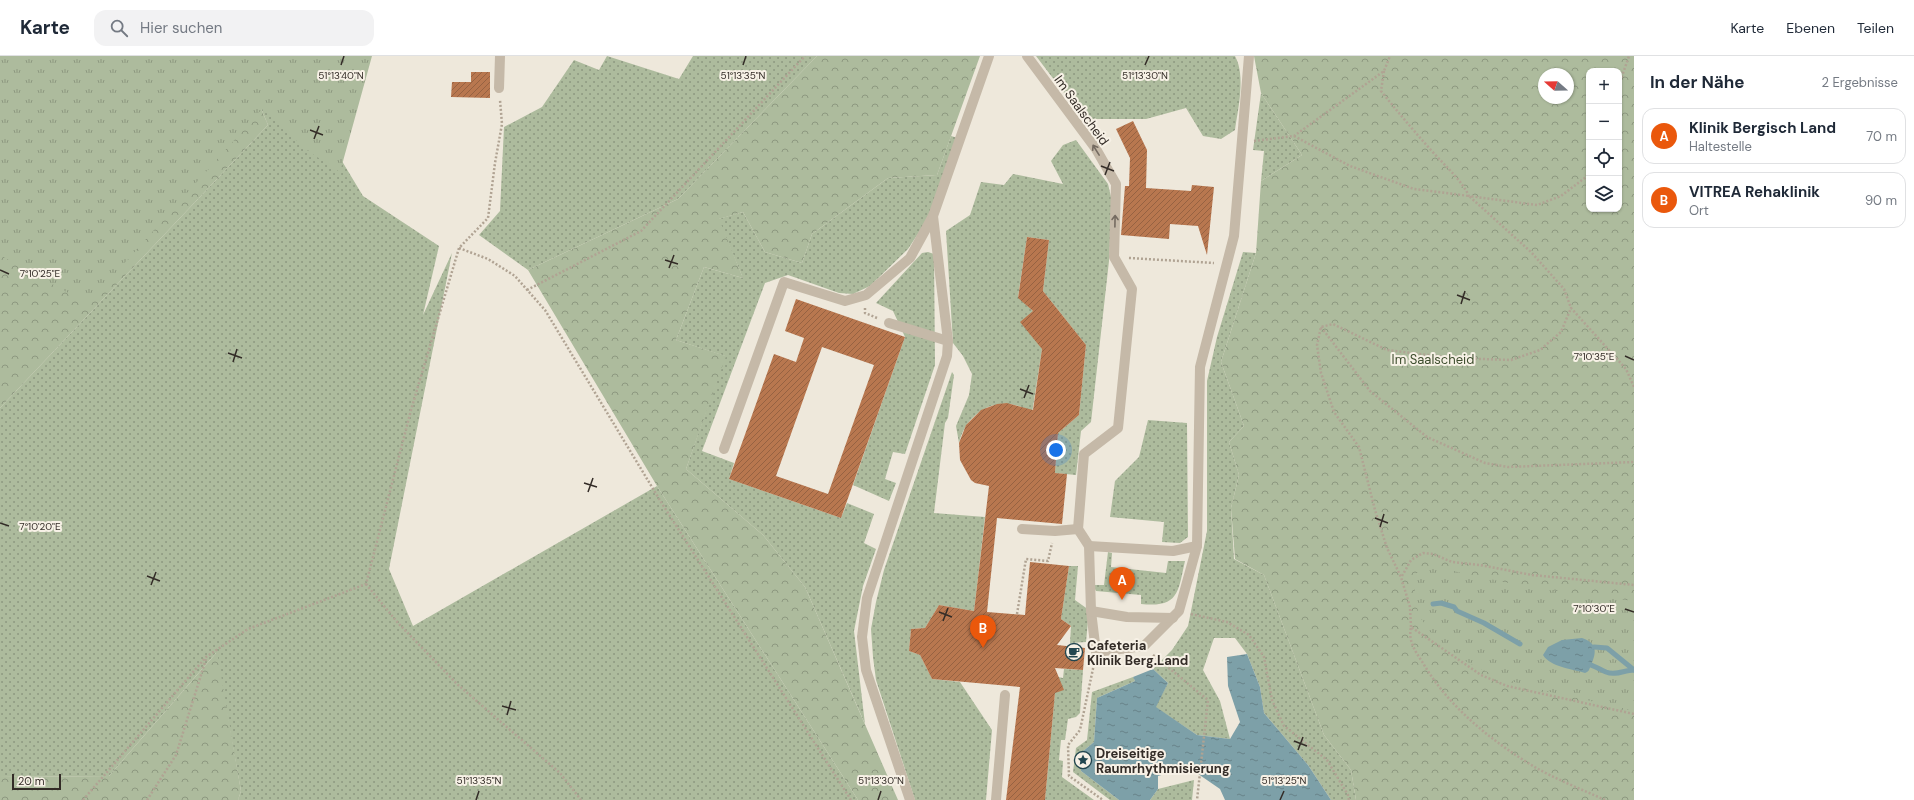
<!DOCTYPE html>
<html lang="de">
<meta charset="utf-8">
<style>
:root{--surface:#fff;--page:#f2f2f3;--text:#1f2937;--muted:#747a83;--line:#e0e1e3;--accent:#ea580c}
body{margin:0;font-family:"DM Sans",sans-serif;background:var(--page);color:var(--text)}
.controls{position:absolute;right:12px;top:12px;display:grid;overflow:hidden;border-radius:8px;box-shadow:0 1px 3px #0004}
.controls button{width:36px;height:36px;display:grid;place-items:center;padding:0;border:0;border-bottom:1px solid var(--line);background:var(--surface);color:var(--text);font:20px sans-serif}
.compass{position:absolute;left:1538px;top:12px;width:36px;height:36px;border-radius:50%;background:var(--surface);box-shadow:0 1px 3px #0004;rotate:290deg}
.scale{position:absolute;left:12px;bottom:10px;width:49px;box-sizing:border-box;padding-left:4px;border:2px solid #332c27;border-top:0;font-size:11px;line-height:14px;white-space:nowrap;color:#332c27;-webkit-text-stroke:3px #f7f1e6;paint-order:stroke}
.you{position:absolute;left:1056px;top:394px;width:14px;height:14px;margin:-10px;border:3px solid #fff;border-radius:50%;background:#1a73e8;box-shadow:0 0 0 6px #1a73e833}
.badge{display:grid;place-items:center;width:26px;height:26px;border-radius:50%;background:var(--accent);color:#fff;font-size:13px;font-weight:700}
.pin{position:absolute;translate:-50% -33px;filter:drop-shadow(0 1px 2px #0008)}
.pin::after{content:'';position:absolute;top:21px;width:14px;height:12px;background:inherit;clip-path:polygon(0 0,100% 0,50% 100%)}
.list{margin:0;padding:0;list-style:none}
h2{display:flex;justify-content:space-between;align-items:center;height:52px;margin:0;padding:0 16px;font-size:17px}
h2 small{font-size:13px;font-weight:400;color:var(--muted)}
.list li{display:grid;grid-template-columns:26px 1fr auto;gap:12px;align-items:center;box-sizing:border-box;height:56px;margin:0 8px 8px;padding:0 8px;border:1px solid var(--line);border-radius:12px}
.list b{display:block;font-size:15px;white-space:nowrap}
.list p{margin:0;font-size:13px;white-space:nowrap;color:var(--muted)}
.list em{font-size:13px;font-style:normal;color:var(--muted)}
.icon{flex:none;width:22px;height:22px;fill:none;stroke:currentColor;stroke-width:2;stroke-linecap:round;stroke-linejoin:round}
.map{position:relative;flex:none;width:1634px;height:744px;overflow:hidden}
header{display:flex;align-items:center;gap:24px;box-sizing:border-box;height:56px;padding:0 20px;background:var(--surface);border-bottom:1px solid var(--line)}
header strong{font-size:19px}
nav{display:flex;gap:22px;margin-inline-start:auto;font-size:14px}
.search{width:280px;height:36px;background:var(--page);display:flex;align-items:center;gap:10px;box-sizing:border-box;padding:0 14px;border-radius:12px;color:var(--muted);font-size:15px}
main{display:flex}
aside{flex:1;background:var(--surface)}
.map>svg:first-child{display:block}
.grass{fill:url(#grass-dots)}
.forest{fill:url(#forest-crowns);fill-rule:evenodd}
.park{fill:url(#park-tufts)}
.water{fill:url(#water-ripples)}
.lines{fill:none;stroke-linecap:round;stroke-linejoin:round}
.stream{stroke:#7da0a8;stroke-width:5}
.building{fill:url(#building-hatch);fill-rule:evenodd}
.path{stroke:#b0a393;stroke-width:2.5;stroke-dasharray:2 2;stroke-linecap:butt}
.minor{stroke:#c5b9a8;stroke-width:10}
.oneway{stroke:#756b61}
.ticks{fill:none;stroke:#332c27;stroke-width:1.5}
.labels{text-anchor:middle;stroke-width:4;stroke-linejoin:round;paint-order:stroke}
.street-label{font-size:13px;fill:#332c27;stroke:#f7f1e6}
.park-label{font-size:13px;fill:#3e4e2e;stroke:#f7f1e6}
.poi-label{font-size:13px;font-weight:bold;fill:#332c27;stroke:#f7f1e6;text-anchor:start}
.ticks-label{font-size:10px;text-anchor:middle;fill:#332c27;stroke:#f7f1e6;stroke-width:4;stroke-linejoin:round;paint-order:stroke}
</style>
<header>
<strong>Karte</strong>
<div class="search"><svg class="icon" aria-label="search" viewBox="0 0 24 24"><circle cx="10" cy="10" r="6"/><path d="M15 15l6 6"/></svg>Hier suchen</div>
<nav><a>Karte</a><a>Ebenen</a><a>Teilen</a></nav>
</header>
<main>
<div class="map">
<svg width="1634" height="744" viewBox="0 0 1634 744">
<defs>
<pattern id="grass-dots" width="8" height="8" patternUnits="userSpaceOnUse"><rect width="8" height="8" fill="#adbb9d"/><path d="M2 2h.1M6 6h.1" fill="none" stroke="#8d9880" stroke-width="1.8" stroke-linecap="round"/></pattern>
<pattern id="forest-crowns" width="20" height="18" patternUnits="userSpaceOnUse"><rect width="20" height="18" fill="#adbb9d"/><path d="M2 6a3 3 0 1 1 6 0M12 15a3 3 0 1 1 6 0" fill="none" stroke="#8d9880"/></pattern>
<pattern id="park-tufts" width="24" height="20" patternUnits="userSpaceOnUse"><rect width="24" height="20" fill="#adbb9d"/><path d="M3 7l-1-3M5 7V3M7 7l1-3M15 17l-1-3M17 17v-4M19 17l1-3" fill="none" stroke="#8d9880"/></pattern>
<pattern id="water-ripples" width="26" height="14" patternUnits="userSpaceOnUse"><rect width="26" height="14" fill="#7da0a8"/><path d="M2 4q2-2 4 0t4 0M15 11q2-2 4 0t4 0" fill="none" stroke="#678389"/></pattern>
<pattern id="building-hatch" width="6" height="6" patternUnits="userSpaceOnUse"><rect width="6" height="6" fill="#b8774f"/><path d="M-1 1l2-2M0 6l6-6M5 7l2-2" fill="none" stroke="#966242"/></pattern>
</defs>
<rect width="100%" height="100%" fill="#eee8db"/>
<g class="grass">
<polygon points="607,0 679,23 693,0 817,0 678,143 528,214 479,179 500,155 504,71 542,51 574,4 599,14"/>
<path d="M1036,0H1235C1246,20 1238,53 1235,74L1221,83L1203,80L1186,52L1146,63H1084Z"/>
<polygon points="1261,37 1302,99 1261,125 1264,95 1253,94"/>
<polygon points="255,38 316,62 363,140 439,190 423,259 452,197 389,513 413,570 657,430 858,744 238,744 241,735 216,597 109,720 0,721 0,352 268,69"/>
<polygon points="951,80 958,82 931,158 908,193 870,230 853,238 839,237 788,219 765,227 702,395 734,407 729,423 841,462 847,447 874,458 864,487 876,493 863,530 854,575 865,668 805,531 763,479 686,413 725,300 676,284 704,211 743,222 718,163 743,156 765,196 802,207 812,178 888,122 937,119"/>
<path d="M1076,84L1108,128L1112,145L1109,205L1091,366L1081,375L1076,419L1055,417L1058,377L1079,359L1086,289L1043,235L1049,184L1027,181L1018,241L1033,255L1042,293L1032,357C1003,336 967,353 959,387L956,370L969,339L972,318L963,300L953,287L946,175L970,159L981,126L1004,129L1013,118L1063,128L1051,105L1063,89Z"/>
<polygon points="928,196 934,198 935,309 905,398 893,396 885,423 896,427 889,445 853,429 905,281 893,255 876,247 922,197"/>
<polygon points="1243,196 1256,197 1221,306 1244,370 1229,386 1239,419 1231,452 1234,503 1264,519 1324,679 1351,714 1356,744 1331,744 1308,709 1264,657 1260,631 1247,598 1235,582 1214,582 1203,614 1220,645 1230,683 1197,679 1155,651 1168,627 1153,613 1172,594 1188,570 1207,475 1207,325 1217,281"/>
<polygon points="952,316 954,319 948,362 945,367 934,457 985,461 974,555 939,549 925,572 911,573 909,595 920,599 932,623 960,626 992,674 986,744 915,744 876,624 873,601 871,573 876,546 884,514"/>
<polygon points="1148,364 1187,367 1188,481 1180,487 1162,486 1164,466 1110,461 1115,425 1139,401"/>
<path d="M1108,496L1112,497L1111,511L1166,517L1168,505H1185C1178,536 1179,552 1141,548V539L1096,535L1093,529H1104Z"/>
<polygon points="1069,510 1078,510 1075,544 1089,554 1086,586 1070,587 1071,570 1061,563"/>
<polygon points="1064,613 1083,614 1080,657 1076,661 1068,663 1065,684 1061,684 1059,704 1063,705 1062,721 1094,744 1045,744 1055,637 1058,621 1063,622"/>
<polygon points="1133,621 1135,625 1097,642 1094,686 1082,696 1081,715 1119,744 1110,744 1073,716 1076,692 1087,684 1092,636"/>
<polygon points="1194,724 1192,744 1150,744 1158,733"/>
</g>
<g class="forest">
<polygon points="0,0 255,38 268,69 0,352"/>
<polygon points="817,0 980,0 937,119 888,122 812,178 802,207 765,196 743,156 719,163 743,222 704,211 676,284 726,300 686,413 763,479 805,531 898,744 858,744 657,430 528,214 678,143"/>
<path d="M1254,0H1634V744H1356L1351,714L1324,679L1264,519L1235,503L1231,452L1239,419L1229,386L1244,370L1221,306L1256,197L1261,125L1302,99L1261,37ZM1589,15H1619V153H1589ZM1544,18H1568V42H1544Z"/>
<polygon points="217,596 241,735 238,744 0,744 0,721 109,720"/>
</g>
<g class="park">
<polygon points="0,0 372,0 340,116 308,95 262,53 88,248 0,199"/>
<path d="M1430,510L1527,531L1634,545V655C1570,638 1448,626 1419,557C1414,545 1415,531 1415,518Z"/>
</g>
<g class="water">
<path d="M1582,582C1597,587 1597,596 1591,609C1589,613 1590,615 1585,617C1573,613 1550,611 1543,599L1548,591L1562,584Z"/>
<polygon points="1247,598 1260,631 1264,657 1308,709 1331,744 1225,744 1220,733 1188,711 1158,720 1158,733 1150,744 1119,744 1081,715 1082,696 1094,686 1097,642 1135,625 1133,621 1153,613 1168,627 1156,651 1197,679 1230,683 1240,666 1228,630 1227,601"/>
</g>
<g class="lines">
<g class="stream">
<polyline points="1433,548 1441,547 1454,551 1457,555 1484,567 1520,588"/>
<polyline points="1594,591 1607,592 1634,614"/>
<path d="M1585,607C1593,609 1599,613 1606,616C1616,620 1624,614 1634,614"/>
</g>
</g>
<g class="building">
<polygon points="471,16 490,16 490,42 451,41 452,26 471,26"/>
<polygon points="1133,65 1147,94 1146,132 1191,135 1192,129 1214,131 1207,199 1198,170 1170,168 1169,183 1121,179 1125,130 1129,130 1130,102 1116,73"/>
<polygon points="1027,181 1049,184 1043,235 1086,289 1079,359 1058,377 1055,417 1067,418 1062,468 997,462 987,556 1025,559 1030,506 1069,510 1061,563 1071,570 1057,589 1085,592 1083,614 1055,612 1064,634 1055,637 1045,744 1006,744 1020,631 932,623 920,599 909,595 911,573 925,572 939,549 974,555 989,430 975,427 971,424 960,404 959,387 966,369 981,354 997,348 1007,347 1033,354 1042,293 1020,266 1033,255 1018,242"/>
<path d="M796,243L905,281L841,462L729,423L774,298L796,306L804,282L785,275ZM822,291L874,309L828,438L776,420Z"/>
</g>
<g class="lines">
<g class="path">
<path d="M1384,15L1381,35C1397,55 1413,74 1430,93C1444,109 1460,122 1469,140L1537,149L1561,140L1586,121L1589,115"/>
<polyline points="1619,29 1629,0"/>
<polyline points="1294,80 1350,110 1414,133 1469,140 1531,196 1564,233 1571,252"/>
<polyline points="1254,85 1294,80 1384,15 1390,0"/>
<polyline points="459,192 488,203 515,220 545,254 661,446 851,744"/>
<polyline points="1129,202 1214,207"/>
<polyline points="527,234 641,175 805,0"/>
<polyline points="865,252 865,257 877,262"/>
<polyline points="1321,271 1370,335 1427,381 1485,407 1508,411 1634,406"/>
<polyline points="1402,520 1411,504 1423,497 1433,498 1452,506 1480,509 1532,519 1634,529"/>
<polyline points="366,528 398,567 457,628 560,717 581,744"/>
<polyline points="1017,558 1026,503 1048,505 1052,487"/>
<polyline points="1191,558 1227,566 1249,579 1264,601 1272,644 1284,670 1327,704 1348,739 1349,744"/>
<polyline points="1411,571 1410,551 1401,521 1387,492 1375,454 1359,391 1334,356 1321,317 1317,289 1321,271 1333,268 1387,294 1453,302 1511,304 1540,294 1561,276 1571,252 1626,313 1634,331"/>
<polyline points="1153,599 1208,644 1197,744"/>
<polyline points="1094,608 1080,674 1068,689 1069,720 1103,744"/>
<polyline points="83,744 206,601 248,573 366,528 411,354 459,192 488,162 495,107 502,68 500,44"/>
<polyline points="147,744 176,699 206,603"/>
<path d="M1605,744C1581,733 1555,723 1533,710C1490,684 1448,650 1423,607C1415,595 1408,585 1411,571L1481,619L1507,630L1634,658"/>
</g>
<g class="minor">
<polyline points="1027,0 1096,93 1116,128 1114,201 1132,233 1118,372 1084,398 1078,473 1089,490 1091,555 1096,596 1144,590 1179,555 1197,490 1200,311 1234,180 1249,0"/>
<polyline points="499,32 500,0"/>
<polyline points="889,267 948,285"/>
<polyline points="724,393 784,226 845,245 866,239 910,202 933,160 989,0"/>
<polyline points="1022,473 1055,475 1078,473"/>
<polyline points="1089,490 1173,495 1197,490"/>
<polyline points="1091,555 1127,561 1173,562"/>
<polyline points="910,744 866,614 862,581 867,542 947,300 948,285 933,160"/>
<polyline points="996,744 1005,639"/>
</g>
</g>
<defs><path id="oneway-shaft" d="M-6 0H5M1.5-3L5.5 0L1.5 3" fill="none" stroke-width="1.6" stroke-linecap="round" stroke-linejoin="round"/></defs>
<g class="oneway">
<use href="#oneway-shaft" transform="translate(1096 94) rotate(-122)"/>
<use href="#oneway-shaft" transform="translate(1115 165) rotate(-89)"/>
</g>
<path class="ticks" d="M341,9L344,0M743,9L746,0M1145,9L1149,0M310,74L323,79M314,83L319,70M1101,110L1114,115M1105,119L1110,106M665,204L678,208M669,212L674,199M0,214L9,218M1457,239L1470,244M1461,248L1465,235M228,297L242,302M1625,300L1634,304M233,306L237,293M1020,333L1033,338M1024,342L1029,329M584,427L597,431M588,436L593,422M1375,462L1388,467M0,467L9,470M1380,471L1384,458M147,520L160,525M151,529L156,516M1625,553L1634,556M939,556L952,561M943,565L948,552M502,650L516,654M507,659L511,645M1294,685L1307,690M1298,694L1303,681M476,744L479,735M878,744L881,735M1280,744L1284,735"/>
<defs>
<g id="cafe-ring" transform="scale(0.9)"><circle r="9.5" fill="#f7f1e6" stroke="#22464f" stroke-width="1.5"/><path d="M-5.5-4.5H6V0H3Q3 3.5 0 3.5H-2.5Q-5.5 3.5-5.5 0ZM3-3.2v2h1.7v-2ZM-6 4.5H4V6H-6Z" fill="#22464f"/></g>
<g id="sight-ring" transform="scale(0.9)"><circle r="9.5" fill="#f7f1e6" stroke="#22464f" stroke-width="1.5"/><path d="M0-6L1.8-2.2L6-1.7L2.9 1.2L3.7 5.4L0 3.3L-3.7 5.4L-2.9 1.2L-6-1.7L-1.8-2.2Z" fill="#22464f"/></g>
</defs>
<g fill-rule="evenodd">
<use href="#cafe-ring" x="1074" y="596"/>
<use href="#sight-ring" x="1083" y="704"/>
</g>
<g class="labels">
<g class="street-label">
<text transform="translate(1082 54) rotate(54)" y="5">Im Saalscheid</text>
</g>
<g class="park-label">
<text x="1433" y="308">Im Saalscheid</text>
</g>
<g class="poi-label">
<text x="1087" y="594">Cafeteria<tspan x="1087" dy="15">Klinik Berg.Land</tspan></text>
<text x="1096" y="702">Dreiseitige<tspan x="1096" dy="15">Raumrhythmisierung</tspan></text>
</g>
</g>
<g class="ticks-label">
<text x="341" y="23">51°13'40"N</text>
<text x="743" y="23">51°13'35"N</text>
<text x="1145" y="23">51°13'30"N</text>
<text x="40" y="221">7°10'25"E</text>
<text x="1594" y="304">7°10'35"E</text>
<text x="40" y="474">7°10'20"E</text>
<text x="1594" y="556">7°10'30"E</text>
<text x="479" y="728">51°13'35"N</text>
<text x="881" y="728">51°13'30"N</text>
<text x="1284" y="728">51°13'25"N</text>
</g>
</svg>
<div class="controls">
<button>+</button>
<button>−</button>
<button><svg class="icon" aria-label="locate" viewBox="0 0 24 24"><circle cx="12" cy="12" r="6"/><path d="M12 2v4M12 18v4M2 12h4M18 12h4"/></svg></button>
<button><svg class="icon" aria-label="layers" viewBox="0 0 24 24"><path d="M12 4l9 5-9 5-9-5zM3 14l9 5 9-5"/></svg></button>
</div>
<svg class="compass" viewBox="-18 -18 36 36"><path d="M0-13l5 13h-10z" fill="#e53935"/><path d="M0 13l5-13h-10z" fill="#747a83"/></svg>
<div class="scale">20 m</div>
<div class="you"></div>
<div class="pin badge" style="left:1122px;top:544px">A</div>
<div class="pin badge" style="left:983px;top:592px">B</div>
</div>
<aside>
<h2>In der Nähe<small>2 Ergebnisse</small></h2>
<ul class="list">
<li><span class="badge">A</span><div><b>Klinik Bergisch Land</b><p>Haltestelle</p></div><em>70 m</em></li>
<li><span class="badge">B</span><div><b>VITREA Rehaklinik</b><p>Ort</p></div><em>90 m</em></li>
</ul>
</aside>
</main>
